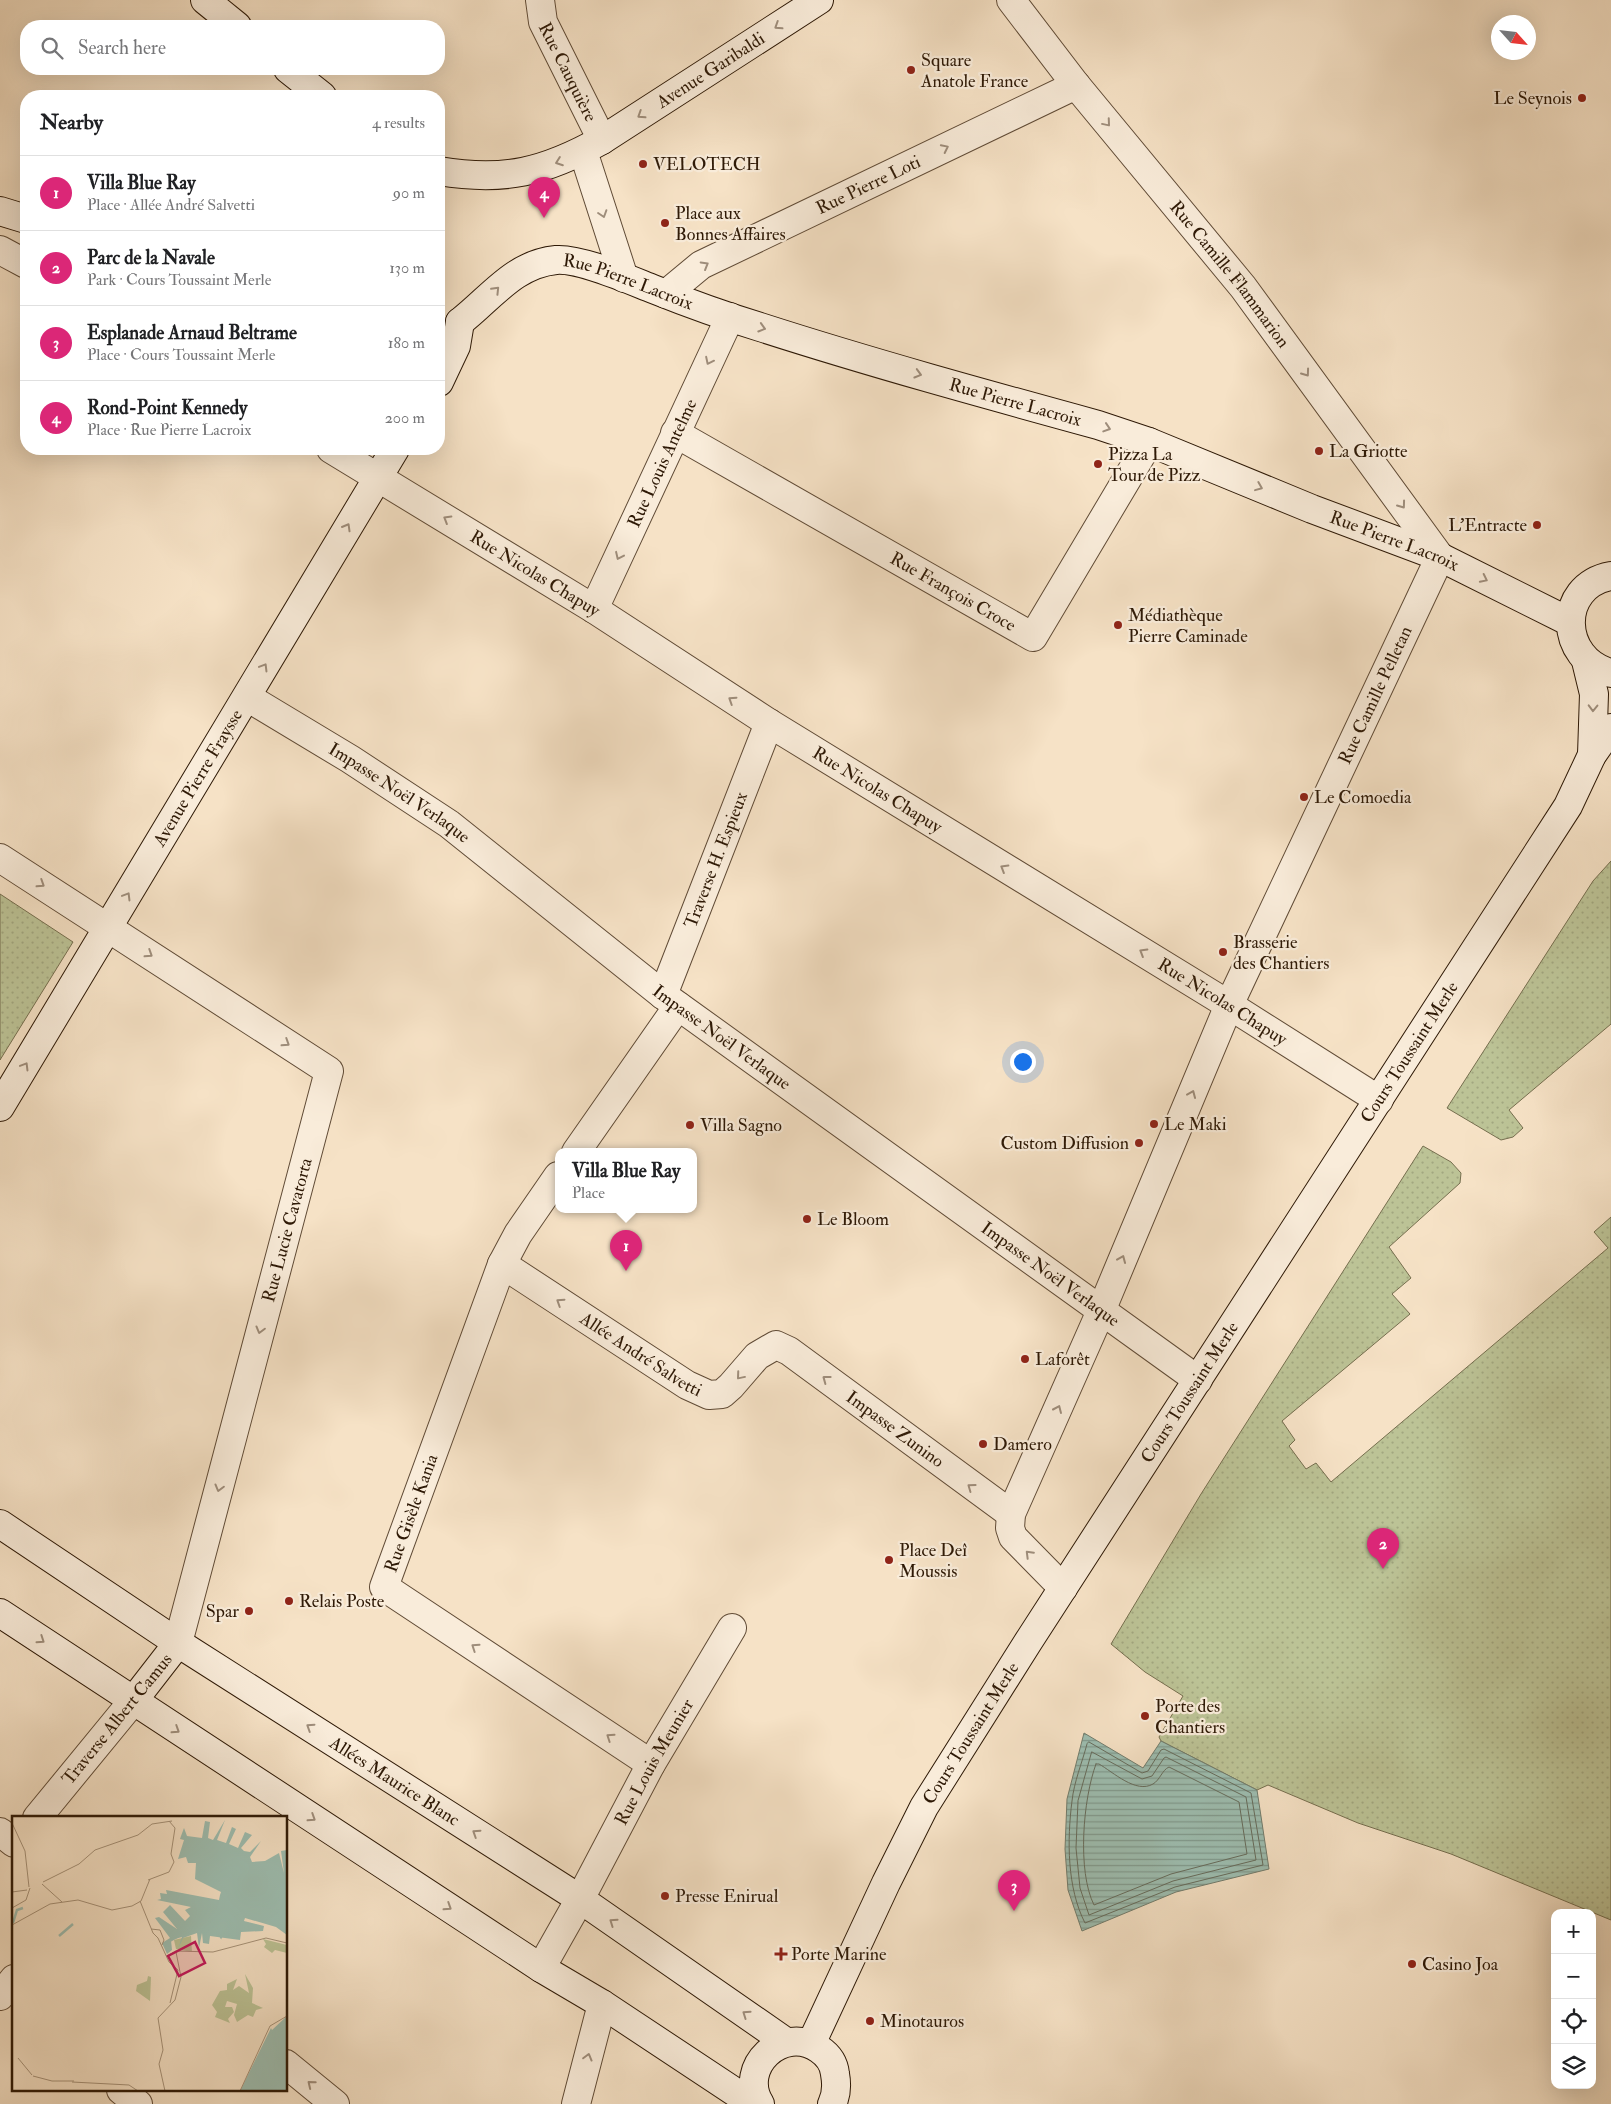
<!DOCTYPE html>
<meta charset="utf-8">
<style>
:root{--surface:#fff;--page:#f6f6f6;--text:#202124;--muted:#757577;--line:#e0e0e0;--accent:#db2777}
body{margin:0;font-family:"IM FELL Double Pica",serif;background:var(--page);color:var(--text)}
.controls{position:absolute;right:15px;bottom:15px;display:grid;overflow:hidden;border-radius:10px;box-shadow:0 5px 20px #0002}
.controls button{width:45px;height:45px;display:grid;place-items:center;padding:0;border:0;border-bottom:1px solid var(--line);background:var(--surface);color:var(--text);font:25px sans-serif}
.compass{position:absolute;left:1491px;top:15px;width:45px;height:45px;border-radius:50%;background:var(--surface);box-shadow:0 5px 20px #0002;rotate:117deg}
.you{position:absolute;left:1022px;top:1061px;width:18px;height:18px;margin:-12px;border:4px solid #fff;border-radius:50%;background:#1a73e8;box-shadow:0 0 0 8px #1a73e833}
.badge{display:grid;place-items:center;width:32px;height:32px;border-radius:50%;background:var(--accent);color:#fff;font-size:16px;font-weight:700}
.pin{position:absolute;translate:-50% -41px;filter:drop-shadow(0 1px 2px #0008)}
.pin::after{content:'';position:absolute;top:26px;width:18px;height:15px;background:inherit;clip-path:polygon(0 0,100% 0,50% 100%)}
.popup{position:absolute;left:555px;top:1148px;width:142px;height:65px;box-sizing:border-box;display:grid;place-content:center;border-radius:10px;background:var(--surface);filter:drop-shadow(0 1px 4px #0005);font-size:16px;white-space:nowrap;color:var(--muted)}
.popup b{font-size:19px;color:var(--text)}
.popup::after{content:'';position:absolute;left:50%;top:100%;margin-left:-10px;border:10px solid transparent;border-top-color:var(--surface)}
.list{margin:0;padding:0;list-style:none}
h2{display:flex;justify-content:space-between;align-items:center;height:65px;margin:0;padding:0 20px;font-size:21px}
h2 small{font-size:16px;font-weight:400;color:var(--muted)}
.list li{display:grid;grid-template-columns:32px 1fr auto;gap:15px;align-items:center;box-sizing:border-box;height:75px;padding:0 20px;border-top:1px solid var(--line)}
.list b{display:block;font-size:19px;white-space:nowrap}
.list p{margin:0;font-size:16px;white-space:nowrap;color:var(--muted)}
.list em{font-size:16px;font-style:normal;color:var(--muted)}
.icon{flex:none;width:28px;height:28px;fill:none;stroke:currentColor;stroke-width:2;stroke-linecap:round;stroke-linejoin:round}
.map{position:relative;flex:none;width:1611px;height:2104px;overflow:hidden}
.search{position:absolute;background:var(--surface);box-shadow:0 5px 20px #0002;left:20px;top:20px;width:425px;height:55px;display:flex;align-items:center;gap:12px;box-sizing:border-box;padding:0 18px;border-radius:20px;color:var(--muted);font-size:19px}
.panel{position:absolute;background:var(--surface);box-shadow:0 5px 20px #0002;left:20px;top:90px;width:425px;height:365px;border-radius:20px}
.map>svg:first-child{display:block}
.grass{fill:url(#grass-dots);stroke:#756e4e}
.water{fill:url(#water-rules);stroke:#717c6d}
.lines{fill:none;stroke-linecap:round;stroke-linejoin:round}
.shore{stroke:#666c5c;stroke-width:1}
.street-casing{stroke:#604b36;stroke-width:30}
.secondary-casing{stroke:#2e1906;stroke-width:30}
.street{stroke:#f9ecda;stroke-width:28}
.secondary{stroke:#f9ecda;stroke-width:28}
.oneway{stroke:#9e8d7b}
.poi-dot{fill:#8f2418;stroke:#f9ecda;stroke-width:2}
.labels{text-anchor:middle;stroke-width:4.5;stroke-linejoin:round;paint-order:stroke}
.poi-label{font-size:18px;fill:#2e1906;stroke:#f9ecda;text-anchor:start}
.street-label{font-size:18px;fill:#2e1906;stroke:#f9ecda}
.inset-river{fill:none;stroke:#9dbeb1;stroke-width:2.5}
.inset-road{fill:none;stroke:#a69279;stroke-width:1}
.view{fill:#c2185b;fill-opacity:0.15;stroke:#c2185b;stroke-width:2.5}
.inset-edge{fill:none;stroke:#2e1906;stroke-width:2.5}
</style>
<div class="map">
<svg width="1611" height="2104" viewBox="0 0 1611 2104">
<defs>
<pattern id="grass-dots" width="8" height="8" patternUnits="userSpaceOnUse" patternTransform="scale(1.25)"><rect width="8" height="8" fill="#bcc396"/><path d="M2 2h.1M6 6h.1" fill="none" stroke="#a2a780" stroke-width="1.8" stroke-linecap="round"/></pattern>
<pattern id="water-rules" width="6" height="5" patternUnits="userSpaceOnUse" patternTransform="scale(1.25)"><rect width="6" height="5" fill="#9dbeb1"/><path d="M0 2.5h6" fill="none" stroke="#809a8e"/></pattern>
</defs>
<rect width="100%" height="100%" fill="#f6e2c6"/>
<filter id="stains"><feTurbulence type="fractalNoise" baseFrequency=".004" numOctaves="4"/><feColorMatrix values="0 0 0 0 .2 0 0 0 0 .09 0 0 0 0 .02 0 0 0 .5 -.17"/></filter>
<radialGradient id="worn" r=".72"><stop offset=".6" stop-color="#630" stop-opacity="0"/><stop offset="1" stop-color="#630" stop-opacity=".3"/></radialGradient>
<g class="grass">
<polygon points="1611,861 1611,1024 1509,1110 1523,1128 1513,1137 1501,1140 1447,1108 1593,881"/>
<polygon points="0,894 73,942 0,1060"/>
<polygon points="1423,1146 1451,1162 1461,1173 1460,1183 1389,1247 1411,1278 1392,1294 1410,1314 1282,1421 1295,1440 1289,1446 1306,1469 1316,1463 1331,1482 1608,1248 1594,1232 1611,1217 1611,1920 1451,1854 1358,1823 1268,1785 1257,1790 1161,1741 1159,1737 1183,1696 1145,1672 1111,1644 1201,1494"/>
</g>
<polygon class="water" points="1084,1733 1143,1768 1161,1741 1257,1790 1269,1869 1176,1892 1082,1931 1068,1890 1065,1849 1067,1799"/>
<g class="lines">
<g class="shore">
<path d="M1089,1742L1142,1773L1148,1771L1161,1750L1164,1749L1251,1793L1263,1865L1175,1887L1085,1923C1067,1888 1067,1840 1072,1801C1074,1782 1082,1763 1087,1744Z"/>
<polygon points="1092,1752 1142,1779 1152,1776 1164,1758 1166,1757 1246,1797 1256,1860 1173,1881 1089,1915 1080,1888 1076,1848 1078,1801"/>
<path d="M1096,1764H1099C1113,1772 1136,1794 1153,1784C1160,1780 1162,1770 1169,1767L1239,1802L1247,1854L1171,1874L1094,1905C1077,1871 1083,1799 1096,1764Z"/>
</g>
<g class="street-casing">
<g id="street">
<path id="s1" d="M540,0L543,22L602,140"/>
<path id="s2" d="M1011,0L1076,85L1243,287L1440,557L1229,1005L1101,1311L1011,1514L1010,1528L1013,1537L1063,1588"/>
<polyline points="583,151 624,278"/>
<polyline points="0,250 26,264"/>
<path id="s3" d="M666,294L701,265L1076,85"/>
<path id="s4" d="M675,433L1033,637L1149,442"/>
<path id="s5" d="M331,449L594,609L769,723L1229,1005L1379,1100"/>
<path id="s6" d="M594,609L730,317"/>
<path id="s7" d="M247,697L350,759L449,824L663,995L1198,1380"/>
<polyline points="0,858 329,1071 178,1643"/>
<path id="s8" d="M663,995L769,723"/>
<polyline points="576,1152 678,1006"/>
<polyline points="558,1176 518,1234 502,1264 384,1587 651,1764"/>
<path id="s9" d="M502,1264L687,1385L709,1395L722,1394L731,1386L757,1356L776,1345L789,1351L1011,1514"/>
<polyline points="37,1818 133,1701"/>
<polyline points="0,1832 14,1843"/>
<path id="s10" d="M541,1968L580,1899L651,1764L732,1628"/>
<polyline points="0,1996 14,1979"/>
<polyline points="286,2064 335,2104"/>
<polyline points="121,2090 138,2104"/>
<polyline points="576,2104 602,2004"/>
</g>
</g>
<g class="secondary-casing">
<g id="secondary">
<polyline points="205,0 237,26"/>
<polyline points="288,69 322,96"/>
<path id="s11" d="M439,171C504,182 545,172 602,140L819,0"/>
<polyline points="0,211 26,219"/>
<path id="s12" d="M460,322C491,298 514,264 556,260C580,258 630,280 653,289C688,303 724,316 760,327C872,363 985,394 1098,425L1149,442L1312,509L1440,557L1570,622"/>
<polyline points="439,382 456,346 460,322"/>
<path d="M1611,576C1556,586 1559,660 1611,673"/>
<polyline points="1586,661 1594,694 1592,755"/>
<path id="s13" d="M0,1107L395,449"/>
<path id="s14" d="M0,1524L178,1643L580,1899L786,2042"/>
<polyline points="0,1613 541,1968 602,2004 753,2104"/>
<polyline points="133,1701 178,1643"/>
<path id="s15" d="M811,2044L886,1883L924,1807L1028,1642L1568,806L1592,755L1611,728"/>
<path d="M760,2104C737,2067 783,2024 819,2049C828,2055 834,2063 835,2074C837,2085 837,2094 832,2104"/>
</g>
</g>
<use href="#street" class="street"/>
<use href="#secondary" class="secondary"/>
</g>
<defs><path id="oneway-chevron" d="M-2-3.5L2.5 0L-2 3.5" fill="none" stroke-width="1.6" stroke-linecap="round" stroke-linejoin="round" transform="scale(1.25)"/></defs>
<g class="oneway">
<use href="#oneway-chevron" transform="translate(778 26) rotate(147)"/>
<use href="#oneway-chevron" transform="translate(641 115) rotate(147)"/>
<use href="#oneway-chevron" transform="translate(1107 123) rotate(50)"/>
<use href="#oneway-chevron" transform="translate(945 148) rotate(-26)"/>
<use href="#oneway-chevron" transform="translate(559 162) rotate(160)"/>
<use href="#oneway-chevron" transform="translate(603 214) rotate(72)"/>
<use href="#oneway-chevron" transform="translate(705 265) rotate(-30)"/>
<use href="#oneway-chevron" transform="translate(496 290) rotate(-46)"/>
<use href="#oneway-chevron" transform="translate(762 328) rotate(17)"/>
<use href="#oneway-chevron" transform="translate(709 361) rotate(116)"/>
<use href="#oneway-chevron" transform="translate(1306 373) rotate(54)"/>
<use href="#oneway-chevron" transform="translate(918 374) rotate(16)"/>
<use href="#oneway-chevron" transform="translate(1107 428) rotate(18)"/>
<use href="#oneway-chevron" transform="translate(1259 487) rotate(22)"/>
<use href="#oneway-chevron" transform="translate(1402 505) rotate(54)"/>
<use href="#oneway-chevron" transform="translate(447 519) rotate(-149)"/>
<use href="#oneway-chevron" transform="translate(347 527) rotate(-60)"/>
<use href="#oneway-chevron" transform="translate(619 556) rotate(115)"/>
<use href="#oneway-chevron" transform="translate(1484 579) rotate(26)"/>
<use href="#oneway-chevron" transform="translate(264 667) rotate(-59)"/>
<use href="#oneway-chevron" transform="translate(732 700) rotate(-147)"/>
<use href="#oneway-chevron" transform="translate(1593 708) rotate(91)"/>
<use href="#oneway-chevron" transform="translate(1004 868) rotate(-149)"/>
<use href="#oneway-chevron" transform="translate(41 884) rotate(33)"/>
<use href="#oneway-chevron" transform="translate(127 896) rotate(-59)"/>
<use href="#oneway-chevron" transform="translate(1143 952) rotate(-149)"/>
<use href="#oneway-chevron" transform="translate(149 954) rotate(33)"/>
<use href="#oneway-chevron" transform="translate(286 1043) rotate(33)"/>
<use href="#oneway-chevron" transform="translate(25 1066) rotate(-59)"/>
<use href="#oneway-chevron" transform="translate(1192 1094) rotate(-67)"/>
<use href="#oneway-chevron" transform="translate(1122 1259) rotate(-67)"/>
<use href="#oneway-chevron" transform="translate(560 1302) rotate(-147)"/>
<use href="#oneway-chevron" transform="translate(260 1330) rotate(105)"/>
<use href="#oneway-chevron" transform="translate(740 1376) rotate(130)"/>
<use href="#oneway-chevron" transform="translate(826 1379) rotate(-143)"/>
<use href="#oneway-chevron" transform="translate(1058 1409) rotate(-66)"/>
<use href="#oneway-chevron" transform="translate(971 1487) rotate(-144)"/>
<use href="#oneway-chevron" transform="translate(219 1488) rotate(105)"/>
<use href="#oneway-chevron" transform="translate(1029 1554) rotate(-135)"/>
<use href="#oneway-chevron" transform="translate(41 1640) rotate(34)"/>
<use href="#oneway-chevron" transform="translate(475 1647) rotate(-146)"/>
<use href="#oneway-chevron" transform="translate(310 1727) rotate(-147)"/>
<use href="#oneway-chevron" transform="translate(176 1730) rotate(33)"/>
<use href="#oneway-chevron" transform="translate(610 1737) rotate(-146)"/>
<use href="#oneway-chevron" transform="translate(312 1818) rotate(33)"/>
<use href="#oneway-chevron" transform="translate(476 1833) rotate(-147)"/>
<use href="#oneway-chevron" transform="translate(448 1907) rotate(33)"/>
<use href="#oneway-chevron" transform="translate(613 1922) rotate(-145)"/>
<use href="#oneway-chevron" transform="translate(746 2014) rotate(-145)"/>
<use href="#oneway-chevron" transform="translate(588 2057) rotate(-75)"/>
<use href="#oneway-chevron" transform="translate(311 2084) rotate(-141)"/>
</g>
<g class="poi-dot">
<circle cx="911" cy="70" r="5"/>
<circle cx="1582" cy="98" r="5"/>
<circle cx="643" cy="164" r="5"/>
<circle cx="665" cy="223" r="5"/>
<circle cx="1319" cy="451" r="5"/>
<circle cx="1098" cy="464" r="5"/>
<circle cx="1537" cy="525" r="5"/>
<circle cx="1118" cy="625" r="5"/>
<circle cx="1304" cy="797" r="5"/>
<circle cx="1223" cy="952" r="5"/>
<circle cx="1154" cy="1124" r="5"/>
<circle cx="690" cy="1125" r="5"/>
<circle cx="1139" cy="1143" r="5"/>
<circle cx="807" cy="1219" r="5"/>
<circle cx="1025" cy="1359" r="5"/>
<circle cx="983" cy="1444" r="5"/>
<circle cx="889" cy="1560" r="5"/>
<circle cx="289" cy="1601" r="5"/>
<circle cx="249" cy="1611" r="5"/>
<circle cx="1145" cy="1716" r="5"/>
<circle cx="665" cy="1896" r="5"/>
<path d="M778.5 1946.5h5v5h5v5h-5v5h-5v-5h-5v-5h5z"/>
<circle cx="1412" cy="1964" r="5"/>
<circle cx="870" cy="2021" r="5"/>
</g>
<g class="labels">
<g class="poi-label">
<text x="921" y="66">Square<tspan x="921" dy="21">Anatole France</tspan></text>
<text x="1572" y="104" text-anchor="end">Le Seynois</text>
<text x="653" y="170">VELOTECH</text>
<text x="675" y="219">Place aux<tspan x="675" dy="21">Bonnes Affaires</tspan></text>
<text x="1329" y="457">La Griotte</text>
<text x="1108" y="460">Pizza La<tspan x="1108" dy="21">Tour de Pizz</tspan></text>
<text x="1527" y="531" text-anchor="end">L'Entracte</text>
<text x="1128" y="621">Médiathèque<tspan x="1128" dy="21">Pierre Caminade</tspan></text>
<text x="1314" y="803">Le Comoedia</text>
<text x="1233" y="948">Brasserie<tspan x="1233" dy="21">des Chantiers</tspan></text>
<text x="1164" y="1130">Le Maki</text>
<text x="700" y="1131">Villa Sagno</text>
<text x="1129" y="1149" text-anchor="end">Custom Diffusion</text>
<text x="817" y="1225">Le Bloom</text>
<text x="1035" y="1365">Laforêt</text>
<text x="993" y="1450">Damero</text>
<text x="899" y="1556">Place Deî<tspan x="899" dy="21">Moussis</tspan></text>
<text x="299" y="1607">Relais Poste</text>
<text x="239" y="1617" text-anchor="end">Spar</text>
<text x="1155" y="1712">Porte des<tspan x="1155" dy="21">Chantiers</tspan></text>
<text x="675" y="1902">Presse Enirual</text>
<text x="791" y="1960">Porte Marine</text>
<text x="1422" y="1970">Casino Joa</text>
<text x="880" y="2027">Minotauros</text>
</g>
<g class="street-label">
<text dy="6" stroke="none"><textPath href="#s11" startOffset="299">Avenue Garibaldi</textPath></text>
<text dy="6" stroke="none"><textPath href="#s1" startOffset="78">Rue Cauquière</textPath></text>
<text dy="6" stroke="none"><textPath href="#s3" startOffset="231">Rue Pierre Loti</textPath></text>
<text dy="6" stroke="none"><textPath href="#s2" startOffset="351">Rue Camille Flammarion</textPath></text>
<text dy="6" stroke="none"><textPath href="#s12" startOffset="192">Rue Pierre Lacroix</textPath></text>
<text dy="6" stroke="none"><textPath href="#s12" startOffset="598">Rue Pierre Lacroix</textPath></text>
<text dy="6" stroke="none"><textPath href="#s6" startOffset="161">Rue Louis Antelme</textPath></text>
<text dy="6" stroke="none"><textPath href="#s12" startOffset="1002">Rue Pierre Lacroix</textPath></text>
<text dy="6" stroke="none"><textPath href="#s5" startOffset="239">Rue Nicolas Chapuy</textPath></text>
<text dy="6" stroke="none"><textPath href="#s4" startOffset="320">Rue François Croce</textPath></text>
<text transform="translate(1375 695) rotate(-65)" y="6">Rue Camille Pelletan</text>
<text dy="6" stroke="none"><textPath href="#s13" startOffset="384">Avenue Pierre Fraysse</textPath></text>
<text dy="6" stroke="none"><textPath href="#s5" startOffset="644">Rue Nicolas Chapuy</textPath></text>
<text dy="6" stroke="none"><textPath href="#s7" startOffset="180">Impasse Noël Verlaque</textPath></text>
<text dy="6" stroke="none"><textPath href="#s8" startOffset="145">Traverse H. Espieux</textPath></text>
<text dy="6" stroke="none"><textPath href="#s5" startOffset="1049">Rue Nicolas Chapuy</textPath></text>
<text dy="6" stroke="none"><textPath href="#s7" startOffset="585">Impasse Noël Verlaque</textPath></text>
<text dy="6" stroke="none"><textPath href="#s15" startOffset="1160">Cours Toussaint Merle</textPath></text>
<text transform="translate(287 1230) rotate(-75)" y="6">Rue Lucie Cavatorta</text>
<text dy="6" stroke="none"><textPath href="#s7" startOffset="990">Impasse Noël Verlaque</textPath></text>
<text dy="6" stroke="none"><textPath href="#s9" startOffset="166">Allée André Salvetti</textPath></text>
<text dy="6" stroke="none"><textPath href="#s15" startOffset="755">Cours Toussaint Merle</textPath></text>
<text dy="6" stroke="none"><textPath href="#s9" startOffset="478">Impasse Zunino</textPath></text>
<text transform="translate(411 1513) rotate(-70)" y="6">Rue Gisèle Kania</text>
<text transform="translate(117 1719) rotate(-51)" y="6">Traverse Albert Camus</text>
<text dy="6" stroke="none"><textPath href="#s15" startOffset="350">Cours Toussaint Merle</textPath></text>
<text dy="6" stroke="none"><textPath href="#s10" startOffset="235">Rue Louis Meunier</textPath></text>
<text dy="6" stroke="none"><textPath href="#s14" startOffset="471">Allées Maurice Blanc</textPath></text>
</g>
</g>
<g transform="translate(12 1816)">
<rect width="275" height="275" fill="#f6e2c6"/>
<path d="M179,120L180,136L164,133L162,124ZM251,123L275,129V137L263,134L260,137L252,131L254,128Z" fill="#bcc396"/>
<path d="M233,158L241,172L240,187L251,192L244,194L241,201L236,199L225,206L222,199L225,188L215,185L213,191H220L222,196L216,203L218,207L203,201L205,196L200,189L208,175L215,174V168L225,163L221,174L227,170L237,177Z" fill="#bcc396"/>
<path d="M136,160L139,161L138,185L124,175L125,169L135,165Z" fill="#bcc396"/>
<path d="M213,4L205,24L214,27L220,11L224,13L217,28L226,32L233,16L240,19L229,32L232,35L238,36L249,25L238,41L240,46L253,45L267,37L272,57L269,35L275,34V119L264,111L233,102L232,105L252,110L251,115L229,116L228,124L198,120L197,128L191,127L190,117L187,132L185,117L171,122L166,133L170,121L159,124L160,134L155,138L150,127L158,122L143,102L147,101L165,113L151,96L158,89L173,105L178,100L173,94L179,91L145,84L149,83L148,77L155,78L154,74L207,84L208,79L209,76L183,63L184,47H176L174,41L166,43L172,24L168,23L169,20L172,12L175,20L190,22L193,5L198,6L196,22L201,24ZM275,200V275H228L259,212L260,214Z" fill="#9dbeb1"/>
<path class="inset-river" d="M239,92L275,96M1,107L5,94L11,92M47,120L61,108M154,127L198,103L209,121L219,100L275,80M265,266L262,216L275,212M256,275L275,257"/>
<path class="inset-road" d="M0,7L13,35L17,71M136,64L157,56L162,46L159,38L163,12L157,5M31,66L67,48L83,34L126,19L140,8L160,5M30,68L50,86M0,76L15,74M128,85L141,117L146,122L157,146L166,154L158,187M0,92L14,84L18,72M0,109L38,88L66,84L100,94L120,90L129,85L138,63M139,113L148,114L152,124L150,129M155,140L164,135L201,136L254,122L275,127M6,242L20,259M21,260L40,265H62M60,266L117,269L126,275M153,275L147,248L151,234L146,202L163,184L169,161L164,136M228,275L258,210L275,200"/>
<path class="view" d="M183,126L193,147L167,160L156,140Z"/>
<rect width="275" height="275" class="inset-edge"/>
</g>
<rect width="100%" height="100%" filter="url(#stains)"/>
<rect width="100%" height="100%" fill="url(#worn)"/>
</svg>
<div class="controls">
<button>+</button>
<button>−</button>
<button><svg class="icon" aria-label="locate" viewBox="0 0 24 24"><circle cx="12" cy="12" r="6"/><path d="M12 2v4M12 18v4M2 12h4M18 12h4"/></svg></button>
<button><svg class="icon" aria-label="layers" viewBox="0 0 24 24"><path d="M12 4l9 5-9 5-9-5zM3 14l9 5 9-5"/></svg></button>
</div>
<svg class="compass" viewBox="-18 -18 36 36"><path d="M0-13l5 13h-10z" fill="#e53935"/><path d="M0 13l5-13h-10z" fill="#757577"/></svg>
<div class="you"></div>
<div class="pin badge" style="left:626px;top:1271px">1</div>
<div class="popup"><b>Villa Blue Ray</b>Place</div>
<div class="pin badge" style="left:1383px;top:1569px">2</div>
<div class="pin badge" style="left:1014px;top:1911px">3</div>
<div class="pin badge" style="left:544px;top:218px">4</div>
<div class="search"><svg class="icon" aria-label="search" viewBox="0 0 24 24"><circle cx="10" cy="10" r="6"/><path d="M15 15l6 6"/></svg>Search here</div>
<section class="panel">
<h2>Nearby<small>4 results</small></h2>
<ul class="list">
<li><span class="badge">1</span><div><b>Villa Blue Ray</b><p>Place · Allée André Salvetti</p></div><em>90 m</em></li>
<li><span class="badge">2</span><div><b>Parc de la Navale</b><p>Park · Cours Toussaint Merle</p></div><em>130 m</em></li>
<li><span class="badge">3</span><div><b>Esplanade Arnaud Beltrame</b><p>Place · Cours Toussaint Merle</p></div><em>180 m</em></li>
<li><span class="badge">4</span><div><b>Rond-Point Kennedy</b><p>Place · Rue Pierre Lacroix</p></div><em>200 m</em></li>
</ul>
</section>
</div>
